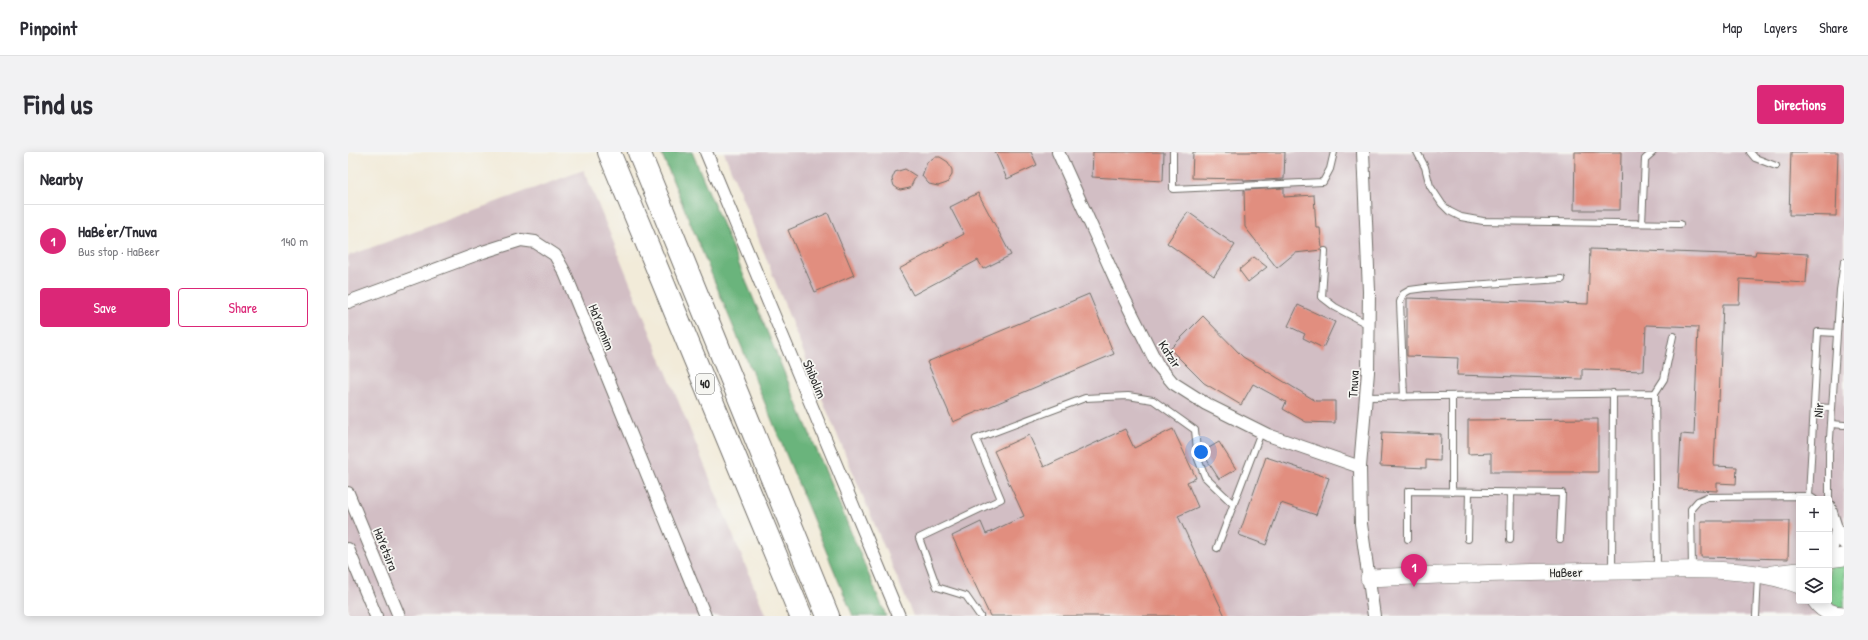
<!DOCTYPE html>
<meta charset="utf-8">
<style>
:root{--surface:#fff;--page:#f2f2f3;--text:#2b2b33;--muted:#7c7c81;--line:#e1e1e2;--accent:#db2777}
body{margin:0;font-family:"Patrick Hand",sans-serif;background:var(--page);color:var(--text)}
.controls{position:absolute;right:12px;bottom:12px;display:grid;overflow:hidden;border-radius:4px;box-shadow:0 2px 10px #0003}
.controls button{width:36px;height:36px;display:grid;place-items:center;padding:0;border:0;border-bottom:1px solid var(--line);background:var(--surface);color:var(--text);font:20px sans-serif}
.you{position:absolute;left:853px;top:300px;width:14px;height:14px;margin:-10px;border:3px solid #fff;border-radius:50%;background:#1a73e8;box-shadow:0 0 0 6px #1a73e833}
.badge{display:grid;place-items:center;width:26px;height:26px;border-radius:50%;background:var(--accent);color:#fff;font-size:13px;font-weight:700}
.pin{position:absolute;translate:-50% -33px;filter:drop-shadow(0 1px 2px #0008)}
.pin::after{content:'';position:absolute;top:21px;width:14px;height:12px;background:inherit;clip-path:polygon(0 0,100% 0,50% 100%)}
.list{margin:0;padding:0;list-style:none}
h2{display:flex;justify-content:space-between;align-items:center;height:52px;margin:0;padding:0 16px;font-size:17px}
h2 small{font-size:13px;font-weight:400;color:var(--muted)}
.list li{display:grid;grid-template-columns:26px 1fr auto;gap:12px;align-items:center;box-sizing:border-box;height:72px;padding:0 16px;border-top:1px solid var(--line)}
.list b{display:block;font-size:15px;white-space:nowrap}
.list p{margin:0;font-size:13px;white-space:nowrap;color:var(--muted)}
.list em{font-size:13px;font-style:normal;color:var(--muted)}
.actions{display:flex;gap:8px;padding:12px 16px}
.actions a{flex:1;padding:9px 0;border:1px solid var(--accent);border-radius:4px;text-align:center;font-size:14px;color:var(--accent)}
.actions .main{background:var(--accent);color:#fff}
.icon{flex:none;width:22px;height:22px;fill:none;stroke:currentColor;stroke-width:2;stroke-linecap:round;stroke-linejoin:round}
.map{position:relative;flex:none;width:1496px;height:464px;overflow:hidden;border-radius:4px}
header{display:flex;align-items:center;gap:24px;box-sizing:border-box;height:56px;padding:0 20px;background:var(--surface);border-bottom:1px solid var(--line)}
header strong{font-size:19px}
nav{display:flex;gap:22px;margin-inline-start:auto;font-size:14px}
.intro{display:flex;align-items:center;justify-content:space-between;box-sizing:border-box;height:96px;padding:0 24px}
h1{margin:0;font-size:28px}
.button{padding:10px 18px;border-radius:4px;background:var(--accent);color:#fff;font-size:14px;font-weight:700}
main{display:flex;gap:24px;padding:0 24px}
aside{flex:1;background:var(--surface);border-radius:4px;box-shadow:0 2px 10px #0003}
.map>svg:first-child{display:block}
.industrial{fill:#d2bec4;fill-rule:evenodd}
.green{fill:#83d292;stroke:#577e5e}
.forest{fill:#6ab47c;stroke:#4a7054}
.building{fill:#e18e7f}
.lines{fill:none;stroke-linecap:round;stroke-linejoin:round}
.lane-casing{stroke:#716e68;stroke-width:8}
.street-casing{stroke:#716e68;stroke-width:14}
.secondary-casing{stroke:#716e68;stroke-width:18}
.highway-casing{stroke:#716e68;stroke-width:24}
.lane{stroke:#fff;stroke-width:6}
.street{stroke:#fff;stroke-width:12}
.secondary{stroke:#fff;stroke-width:17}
.highway{stroke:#fff;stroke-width:22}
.labels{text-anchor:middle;stroke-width:3.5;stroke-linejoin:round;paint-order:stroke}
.shield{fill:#f6f6f2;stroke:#686867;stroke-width:1}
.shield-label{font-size:12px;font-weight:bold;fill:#2b2b2b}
.street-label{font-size:13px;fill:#2b2b2b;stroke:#f6f6f2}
</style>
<header>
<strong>Pinpoint</strong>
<nav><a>Map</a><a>Layers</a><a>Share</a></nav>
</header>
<div class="intro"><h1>Find us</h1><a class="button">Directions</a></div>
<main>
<aside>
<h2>Nearby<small></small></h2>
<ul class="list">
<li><span class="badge">1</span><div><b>HaBe'er/Tnuva</b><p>Bus stop · HaBeer</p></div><em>140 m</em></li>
</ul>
<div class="actions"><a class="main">Save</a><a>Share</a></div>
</aside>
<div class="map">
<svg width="1496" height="464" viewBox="0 0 1496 464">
<rect width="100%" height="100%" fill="#f6f6f2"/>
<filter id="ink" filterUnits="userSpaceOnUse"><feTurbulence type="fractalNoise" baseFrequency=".025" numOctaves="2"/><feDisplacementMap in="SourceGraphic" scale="8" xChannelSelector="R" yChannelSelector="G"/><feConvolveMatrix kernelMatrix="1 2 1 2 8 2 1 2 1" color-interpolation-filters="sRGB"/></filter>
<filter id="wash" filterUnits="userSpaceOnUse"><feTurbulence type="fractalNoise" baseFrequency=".012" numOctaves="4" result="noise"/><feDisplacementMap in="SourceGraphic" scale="16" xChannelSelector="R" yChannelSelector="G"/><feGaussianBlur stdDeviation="0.9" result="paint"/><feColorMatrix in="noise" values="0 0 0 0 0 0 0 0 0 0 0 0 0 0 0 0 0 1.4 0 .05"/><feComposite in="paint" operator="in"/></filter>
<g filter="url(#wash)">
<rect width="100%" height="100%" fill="#f2ebd9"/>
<g class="industrial">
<path d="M376,0H1496V464H565L470,237ZM1451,347H1481V449H1451Z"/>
<polygon points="236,18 418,464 0,464 0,104"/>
</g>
<polygon class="green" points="1496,410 1496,457 1474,449 1481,449 1481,413"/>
<polygon class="forest" points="313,0 344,0 538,464 505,464"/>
<g id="blocks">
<g class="building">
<polygon points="647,0 683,0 689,13 659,27"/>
<polygon points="745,0 816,0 815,29 744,25"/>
<polygon points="845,0 937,0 936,27 896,29 896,27 844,26"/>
<polygon points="1227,0 1273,0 1272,58 1226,58"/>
<polygon points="1443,0 1490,0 1488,64 1441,63"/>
<polygon points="587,5 592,5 600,10 604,18 604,23 599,31 590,34 581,32 574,24 579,10"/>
<polygon points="557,17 568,24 562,36 552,38 546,34 544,27 547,20"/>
<polygon points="936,36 936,45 966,43 968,76 972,76 974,96 973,98 947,101 929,116 897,75 896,38"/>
<polygon points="630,41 663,103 635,117 630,108 565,143 551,117 616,82 602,55"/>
<polygon points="840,60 887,93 866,124 819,91"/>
<polygon points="480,61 506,123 467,140 440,78"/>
<polygon points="1242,97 1407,103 1408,99 1460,102 1458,131 1392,127 1391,152 1375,152 1371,248 1369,248 1366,314 1389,315 1388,332 1369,331 1369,339 1330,337 1333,282 1346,283 1350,175 1298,173 1296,219 1234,217 1234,227 1109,223 1110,206 1059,204 1059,146 1240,152"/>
<polygon points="906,105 919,115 900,130 891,118"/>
<polygon points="741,142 766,202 605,270 579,210"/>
<polygon points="950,153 987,170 975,196 955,186 957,182 940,174"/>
<polygon points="855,164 895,205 968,249 987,249 987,271 958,270 935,257 938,250 905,232 893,253 856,231 822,197"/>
<polygon points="1250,267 1250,320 1143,320 1143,301 1120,302 1120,268"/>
<polygon points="777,277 786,296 825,277 848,326 839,330 850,355 830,364 877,464 642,464 604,384 633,370 638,382 676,364 646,299 681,283 696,315"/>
<polygon points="1034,280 1093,282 1092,309 1078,308 1078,316 1032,314"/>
<polygon points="871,290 888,317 871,327 854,300"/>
<polygon points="918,305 981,326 968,363 933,351 918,393 891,383"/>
<polygon points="1353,369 1441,369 1440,407 1353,405"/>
</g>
</g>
</g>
<g filter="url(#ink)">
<use href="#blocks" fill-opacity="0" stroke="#716e68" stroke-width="1"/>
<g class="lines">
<g class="lane-casing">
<g id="lane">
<polyline points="825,0 825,37 975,30 982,17 986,0"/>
<polyline points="1069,0 1077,15 1082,34 1094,52 1101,59 1113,65 1135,69 1332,72"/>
<polyline points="1402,0 1407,6 1428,14"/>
<polyline points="1294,71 1297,7 1305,0"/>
<polyline points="977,99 974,145 987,155 1021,173"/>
<polyline points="1307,241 1309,417"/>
<polyline points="1018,245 1307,241 1316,227 1325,184"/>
<polyline points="1056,245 1052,150 1055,142 1062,138 1077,136 1214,127"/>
<polyline points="1466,255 1484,256"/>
<polyline points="1483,272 1496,273"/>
<polyline points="1104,340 1104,244"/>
<polyline points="1461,344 1470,180 1489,181"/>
<polyline points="1481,354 1481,301 1492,138 1496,110"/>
<polyline points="1060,387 1060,339 1214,341 1212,387"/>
<polyline points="1120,387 1121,340"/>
<polyline points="1162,388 1163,341"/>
<polyline points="869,396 913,280"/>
<polyline points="1344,417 1343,357 1350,349 1359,345 1461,344 1466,347"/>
<polyline points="1264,418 1265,241"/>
<polyline points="632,464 618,444 589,435 571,386 653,347 628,287 737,246 780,244 805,248 847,278 850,307 857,325 885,352"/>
<polyline points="1408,464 1410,424"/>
</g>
</g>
<g class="street-casing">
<g id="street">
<polyline points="358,0 551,464"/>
<polyline points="710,0 774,142 809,212 825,231 858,252 920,283 1012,315"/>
<polyline points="1015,0 1021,139 1020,220 1012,315 1013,372 1026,464"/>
<polyline points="0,150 135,100 173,88 187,90 207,103 217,121 357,464"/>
<polyline points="0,341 51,464"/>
<polyline points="1481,354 1489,379 1496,391"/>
<polyline points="0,397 28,464"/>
<polyline points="1481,405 1489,379"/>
</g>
</g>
<g class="secondary-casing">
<g id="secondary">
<polyline points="1481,407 1496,405"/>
<polyline points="1424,422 1451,419"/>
<path d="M1021,426C1106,422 1192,420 1278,419C1330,418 1403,413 1451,433"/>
<path d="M1468,449C1475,459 1484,463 1496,463"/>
</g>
</g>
<g class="highway-casing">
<g id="highway">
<polyline points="261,0 453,464"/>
<polyline points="291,0 480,464"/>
</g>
</g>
<use href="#lane" class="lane"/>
<use href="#street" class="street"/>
<use href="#secondary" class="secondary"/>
<use href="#highway" class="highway"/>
</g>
</g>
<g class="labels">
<rect class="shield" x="348" y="222" width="18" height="20" rx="3"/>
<g class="shield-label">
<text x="357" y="236">40</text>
</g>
<g class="street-label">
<text transform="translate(254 175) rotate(68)" y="5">HaYozmim</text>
<text transform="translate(822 202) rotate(57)" y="5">Katzir</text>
<text transform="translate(467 227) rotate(67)" y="5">Shibolim</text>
<text transform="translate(1005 232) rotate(-87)" y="5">Tnuva</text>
<text transform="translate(1470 258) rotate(-86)" y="5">Nir</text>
<text transform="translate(38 397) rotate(68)" y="5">HaYetsira</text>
<text transform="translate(1218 420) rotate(-1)" y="5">HaBeer</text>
</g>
</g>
</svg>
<div class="controls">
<button>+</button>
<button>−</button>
<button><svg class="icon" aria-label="layers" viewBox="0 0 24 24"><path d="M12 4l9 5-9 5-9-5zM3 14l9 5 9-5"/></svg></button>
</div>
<div class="you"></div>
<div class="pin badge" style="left:1066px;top:435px">1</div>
</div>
</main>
